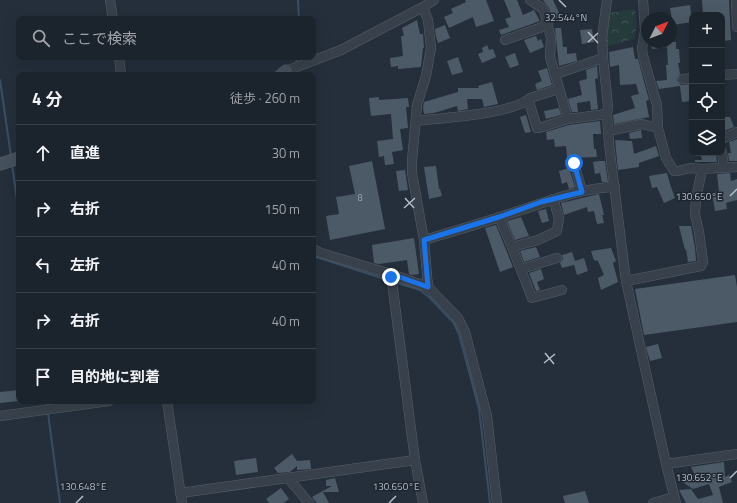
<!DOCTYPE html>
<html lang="ja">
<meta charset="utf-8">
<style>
:root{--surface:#1b232c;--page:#282f38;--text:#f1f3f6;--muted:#a0a4a9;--line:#394048}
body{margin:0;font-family:"Titillium Web","Noto Sans JP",sans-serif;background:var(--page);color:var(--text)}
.controls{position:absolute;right:12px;top:12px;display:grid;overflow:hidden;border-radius:8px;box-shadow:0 4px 16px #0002}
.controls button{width:36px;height:36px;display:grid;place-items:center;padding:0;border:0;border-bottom:1px solid var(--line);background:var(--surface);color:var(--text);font:20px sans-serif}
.compass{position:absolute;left:641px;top:12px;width:36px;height:36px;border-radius:50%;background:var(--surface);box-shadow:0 4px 16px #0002;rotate:48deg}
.stop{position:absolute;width:12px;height:12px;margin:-9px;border:3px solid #1a73e8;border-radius:50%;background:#fff}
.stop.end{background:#1a73e8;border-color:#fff;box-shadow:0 1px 4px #0008}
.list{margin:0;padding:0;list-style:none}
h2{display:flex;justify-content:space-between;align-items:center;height:52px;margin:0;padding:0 16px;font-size:17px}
h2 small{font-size:13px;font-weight:400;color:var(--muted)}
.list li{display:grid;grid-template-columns:26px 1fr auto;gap:12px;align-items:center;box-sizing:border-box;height:56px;padding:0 16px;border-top:1px solid var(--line)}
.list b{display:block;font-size:15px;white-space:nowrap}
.list em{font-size:13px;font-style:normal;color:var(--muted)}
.icon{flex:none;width:22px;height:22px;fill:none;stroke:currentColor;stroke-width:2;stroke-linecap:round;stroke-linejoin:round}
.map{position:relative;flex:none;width:737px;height:503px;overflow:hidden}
.search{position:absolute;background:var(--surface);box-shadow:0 4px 16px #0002;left:16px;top:16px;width:300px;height:44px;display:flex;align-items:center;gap:10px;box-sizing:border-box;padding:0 14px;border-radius:8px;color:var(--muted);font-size:15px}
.panel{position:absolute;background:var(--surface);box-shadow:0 4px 16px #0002;left:16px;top:72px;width:300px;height:332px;border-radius:8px}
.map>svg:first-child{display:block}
.forest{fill:url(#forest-crowns)}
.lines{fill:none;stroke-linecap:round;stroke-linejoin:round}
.stream{stroke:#3a4e63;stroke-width:2}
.building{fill:#4c5a67}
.street-casing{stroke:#565f69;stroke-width:10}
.secondary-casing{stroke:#565f69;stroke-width:13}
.street{stroke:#38414b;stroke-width:9}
.secondary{stroke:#46515e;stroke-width:12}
.route{stroke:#1a73e8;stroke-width:5}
.ticks{fill:none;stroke:#b3bcc7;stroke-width:1.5}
.labels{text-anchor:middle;stroke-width:3;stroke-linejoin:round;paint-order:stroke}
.number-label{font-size:9px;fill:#99a4af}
.ticks-label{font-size:10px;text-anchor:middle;fill:#b3bcc7;stroke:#1d2630;stroke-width:3;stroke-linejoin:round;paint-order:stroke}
</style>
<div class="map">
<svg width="737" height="503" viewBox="0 0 737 503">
<defs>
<pattern id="forest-crowns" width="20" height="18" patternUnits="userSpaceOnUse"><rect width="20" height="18" fill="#263b3c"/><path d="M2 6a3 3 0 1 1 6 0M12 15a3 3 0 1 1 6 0" fill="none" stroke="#435557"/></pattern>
</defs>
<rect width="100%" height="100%" fill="#242f3b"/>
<polygon class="forest" points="635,9 637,26 634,39 604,47 607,13"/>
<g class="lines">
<g class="stream">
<polyline points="298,0 299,19"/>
<polyline points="296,64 297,57"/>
<polyline points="0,80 11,156"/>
<polyline points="12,165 19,213"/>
<polyline points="313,256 388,280"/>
<polyline points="394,282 420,290 430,298 453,322 459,334 479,409 490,503"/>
<polyline points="46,401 47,407"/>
<polyline points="48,413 60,503"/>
</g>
</g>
<g class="building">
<polygon points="465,0 486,0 494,21 476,27 473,17 449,28 444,17 453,13 451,9 466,2"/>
<polygon points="504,0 517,0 523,15 534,10 540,21 501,35 499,30 509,27 505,19 511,17"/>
<polygon points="543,0 553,0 561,17 553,20 549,8"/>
<polygon points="702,0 729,0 731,40 722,41 722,15 703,15"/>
<polygon points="690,5 692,22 673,25 670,8"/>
<polygon points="417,20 420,34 423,34 424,48 423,48 421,67 398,69 398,66 391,67 390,58 403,56 401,36 404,36 402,28"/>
<polygon points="445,25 450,38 438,43 436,37 435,29"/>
<polygon points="555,28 561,28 563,47 567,47 567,54 576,53 577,61 559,66"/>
<polygon points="592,29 594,42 582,44 580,30"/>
<polygon points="536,36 538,41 541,39 544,47 530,53 524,40"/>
<polygon points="651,42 676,42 676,49 679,49 680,63 678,63 680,74 677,80 681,85 690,84 691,101 682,102 680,86 659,89 656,81 667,80 666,65 668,65 667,47 652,49"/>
<polygon points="487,45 489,50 493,49 496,57 482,63 478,54 483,52 482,48"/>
<polygon points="633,47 635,59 638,59 649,100 646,101 649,117 614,124 613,115 635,108 631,96 639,94 636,84 620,85 619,65 610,67 609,52"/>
<polygon points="515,53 519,65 510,68 505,57"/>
<polygon points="458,57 463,72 452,75 447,61"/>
<polygon points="597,66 598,78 595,79 598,109 591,110 590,101 577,103 578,112 572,112 568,99 582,95 579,81 587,79 586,70"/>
<polygon points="547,68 552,85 537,90 535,84 542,81 538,71"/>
<polygon points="492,82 498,104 484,107 482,99 467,99 468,109 458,111 457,106 434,113 424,114 423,108 424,102 458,92 458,88 479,88 478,86"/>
<polygon points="379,97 379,100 408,98 409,107 406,107 408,128 400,129 403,150 392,152 394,164 385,165 384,156 379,157 377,141 393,139 391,114 371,116 369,98"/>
<polygon points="559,108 561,115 546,119 544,111"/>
<polygon points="526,115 531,132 525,133 520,117"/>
<polygon points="722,117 730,117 734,127 722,132"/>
<polygon points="600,121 601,134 593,134 594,149 596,149 597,157 567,158 566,146 555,147 554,139 547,140 546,132 569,125"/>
<polygon points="641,130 642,138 630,139 629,133"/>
<polygon points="737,139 737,161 729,161 728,153 731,153 729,142"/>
<polygon points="615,140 632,141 634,154 656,146 659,156 639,163 639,167 618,170"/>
<polygon points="700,153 716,153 717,162 695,162 695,160 702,160"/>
<polygon points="372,161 385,229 330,240 326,216 339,214 336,197 355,194 349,166"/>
<polygon points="599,161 605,161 608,182 602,182 600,173 595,174 593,162"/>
<polygon points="436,166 439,189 440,189 442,196 429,199 424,167"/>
<polygon points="569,168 575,187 569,189 567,182 562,184 559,171"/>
<polygon points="405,170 408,190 399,191 396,171"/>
<polygon points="667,173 670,184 675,198 664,203 657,187 652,188 649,176"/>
<polygon points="730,173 731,181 737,179 737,200 726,203 727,209 715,211 712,193 719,192 717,174"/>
<polygon points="599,194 604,215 602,215 604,223 597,224 594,211 588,212 587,207 564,215 561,203"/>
<polygon points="546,209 549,221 542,223 538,211"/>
<polygon points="521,217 529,236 515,240 507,221"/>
<polygon points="496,225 513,267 500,272 485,228"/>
<polygon points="679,226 691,226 695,248 696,261 688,262 686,249 685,250"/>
<polygon points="414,238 419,274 412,275 409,274 407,260 379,264 374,263 372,245"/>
<polygon points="536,247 540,257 524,262 520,251"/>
<polygon points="611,248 616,261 613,263 618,282 601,290 598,278 604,275 598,261 594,260 591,251"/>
<polygon points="572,252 575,261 584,258 588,271 577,275 574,265 562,268 560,263 563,259 562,255"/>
<polygon points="541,269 544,279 537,282 540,290 536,291 529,273"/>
<polygon points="735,275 737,287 737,322 644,335 635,289"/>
<polygon points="658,344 662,358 650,361 646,347"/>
<polygon points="19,390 19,401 0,403 0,392"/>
<polygon points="292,454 297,461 310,460 311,469 297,470 297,466 290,472 278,473 274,468"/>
<polygon points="256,458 258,472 236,475 234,461"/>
<polygon points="724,462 725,477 729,475 732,482 719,487 723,503 686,503 679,490 691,489 698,499 713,495 709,484 693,489 681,481 687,474 695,475 691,467"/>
<polygon points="335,478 339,492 323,492 329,503 317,503 312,497 332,486 326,486 326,480"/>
<polygon points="281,488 289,499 283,503 269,503 266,499"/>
<polygon points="585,491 589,503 565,503 563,496"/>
</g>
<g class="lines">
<g class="street-casing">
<g id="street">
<polyline points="110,0 113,19"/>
<polyline points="530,0 542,8 544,11 551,38 550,57 568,119"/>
<polyline points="607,0 602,38 603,58 608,106 607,114 609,144 626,281 666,464 676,503"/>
<polyline points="643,0 645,31 642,48 643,56 657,105 658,128 666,158 674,171 678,171 690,168 702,169"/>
<polyline points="736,0 737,27"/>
<polyline points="423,7 428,20 431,48 426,76 417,105 412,161 412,173 424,240 428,287"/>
<polyline points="505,40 548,25"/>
<polyline points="119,57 121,75"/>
<polyline points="286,71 341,50 423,7 434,0"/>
<polyline points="556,74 603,58"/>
<polyline points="722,75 737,74"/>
<polyline points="683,79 692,78"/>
<polyline points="526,101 530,105 537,128 539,128 568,119 607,114"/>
<path d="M416,121C441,118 514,114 530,98L559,89"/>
<polyline points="608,131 642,124 658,128"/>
<polyline points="722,139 737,132"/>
<polyline points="722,152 724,168"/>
<polyline points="574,163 582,191"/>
<polyline points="499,217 512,247 532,298 562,290"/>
<path d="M424,240C454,231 485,222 515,212C547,202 580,188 615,187"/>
<polyline points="512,247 538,240 557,231 559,218 553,199"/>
<polyline points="313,249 321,253 391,274"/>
<polyline points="521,269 557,258"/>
<polyline points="626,281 701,266 703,262 699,232 695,214 696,199 702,169 737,167"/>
<polyline points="167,401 182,503"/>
<polyline points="0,416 109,401"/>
<polyline points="666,464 737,454"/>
<polyline points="288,478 309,503"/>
<polyline points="180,493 415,460"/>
<polyline points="423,503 415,460 391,274 428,287 458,318 465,332 487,416 497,503"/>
<polyline points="653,503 674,497"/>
</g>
</g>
<g class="secondary-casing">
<g id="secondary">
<polyline points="281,75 286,71"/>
<polyline points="0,164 19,158"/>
</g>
</g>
<use href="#street" class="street"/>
<use href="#secondary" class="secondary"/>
</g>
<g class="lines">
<polyline class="route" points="391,277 391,274 428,287 424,240 499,217 541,202 582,192 574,163"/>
</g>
<path class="ticks" d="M559,0L566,7M588,32L598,43M588,42L598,33M730,196L737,189M405,198L414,208M404,208L415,198M545,353L554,364M544,363L555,354M730,478L737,471M76,503L83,496M389,503L396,496"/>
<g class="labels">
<g class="number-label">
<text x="360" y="201">8</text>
</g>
</g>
<g class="ticks-label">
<text x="566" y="21">32.544°N</text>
<text x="699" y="200">130.650°E</text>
<text x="699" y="481">130.652°E</text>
<text x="83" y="490">130.648°E</text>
<text x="396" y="490">130.650°E</text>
</g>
</svg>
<div class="controls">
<button>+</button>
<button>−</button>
<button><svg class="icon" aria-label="locate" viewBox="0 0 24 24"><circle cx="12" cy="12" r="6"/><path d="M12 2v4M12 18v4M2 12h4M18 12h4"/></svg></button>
<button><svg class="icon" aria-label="layers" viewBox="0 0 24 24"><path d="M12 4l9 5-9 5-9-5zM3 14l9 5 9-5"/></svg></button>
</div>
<svg class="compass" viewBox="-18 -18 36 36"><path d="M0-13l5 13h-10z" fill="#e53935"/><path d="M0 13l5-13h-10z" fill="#a0a4a9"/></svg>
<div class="stop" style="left:574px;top:163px"></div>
<div class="stop end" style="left:391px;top:277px"></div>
<div class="search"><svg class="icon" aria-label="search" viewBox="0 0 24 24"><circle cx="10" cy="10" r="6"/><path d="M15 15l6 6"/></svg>ここで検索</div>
<section class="panel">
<h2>4 分<small>徒歩 · 260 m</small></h2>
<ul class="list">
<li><svg class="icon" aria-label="ahead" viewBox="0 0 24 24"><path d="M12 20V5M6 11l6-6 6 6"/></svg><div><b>直進</b></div><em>30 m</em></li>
<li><svg class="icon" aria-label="right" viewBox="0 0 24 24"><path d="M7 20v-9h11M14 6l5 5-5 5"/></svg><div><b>右折</b></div><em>150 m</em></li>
<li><svg class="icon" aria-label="left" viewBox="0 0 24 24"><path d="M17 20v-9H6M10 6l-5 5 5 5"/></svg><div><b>左折</b></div><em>40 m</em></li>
<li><svg class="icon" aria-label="right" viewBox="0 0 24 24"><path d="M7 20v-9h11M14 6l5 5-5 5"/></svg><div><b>右折</b></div><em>40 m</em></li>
<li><svg class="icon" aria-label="arrive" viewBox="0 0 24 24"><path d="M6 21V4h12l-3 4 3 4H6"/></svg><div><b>目的地に到着</b></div></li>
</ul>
</section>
</div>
